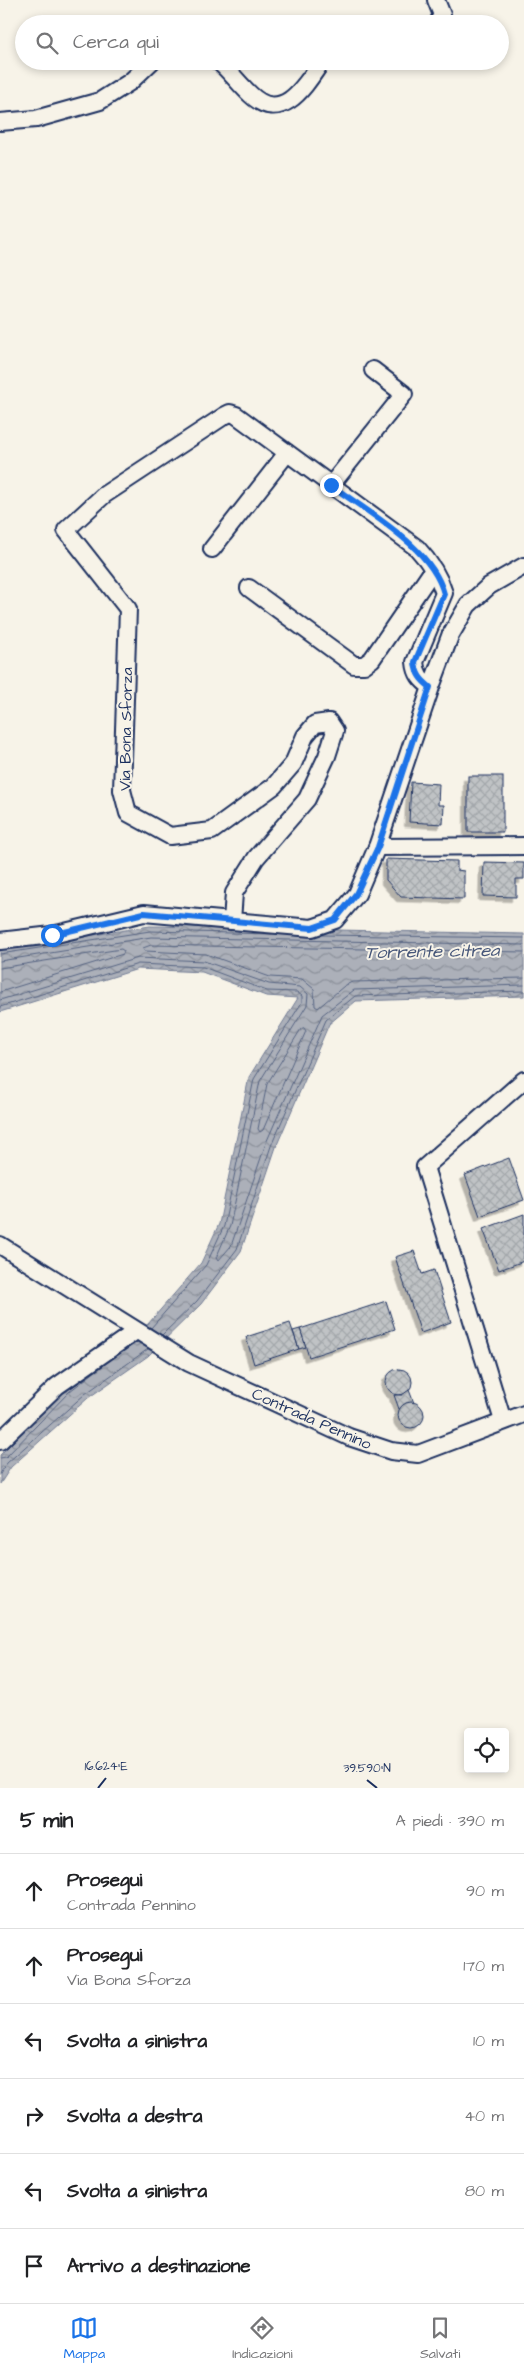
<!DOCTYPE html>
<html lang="it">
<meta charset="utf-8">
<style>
:root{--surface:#fff;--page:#f2f2f2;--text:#202124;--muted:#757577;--line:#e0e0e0;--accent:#1a73e8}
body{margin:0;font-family:"Architects Daughter",sans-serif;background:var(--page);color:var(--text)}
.controls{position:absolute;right:15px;bottom:15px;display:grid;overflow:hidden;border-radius:5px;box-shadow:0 2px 8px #0003}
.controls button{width:45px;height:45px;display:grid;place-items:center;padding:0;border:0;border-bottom:1px solid var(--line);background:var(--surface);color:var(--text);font:25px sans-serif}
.stop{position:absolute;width:15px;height:15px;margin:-11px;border:4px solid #1a73e8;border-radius:50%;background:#fff}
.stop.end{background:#1a73e8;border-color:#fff;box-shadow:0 1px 5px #0008}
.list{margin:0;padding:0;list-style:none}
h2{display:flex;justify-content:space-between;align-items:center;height:65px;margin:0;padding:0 20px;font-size:21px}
h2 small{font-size:16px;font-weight:400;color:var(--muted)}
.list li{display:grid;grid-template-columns:32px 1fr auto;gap:15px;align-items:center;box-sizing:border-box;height:75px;padding:0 20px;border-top:1px solid var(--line)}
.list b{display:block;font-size:19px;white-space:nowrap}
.list p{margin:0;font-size:16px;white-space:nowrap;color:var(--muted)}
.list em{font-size:16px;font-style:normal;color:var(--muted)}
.icon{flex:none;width:28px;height:28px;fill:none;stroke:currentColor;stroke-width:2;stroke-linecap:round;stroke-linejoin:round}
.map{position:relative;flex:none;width:524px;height:1788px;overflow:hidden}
.search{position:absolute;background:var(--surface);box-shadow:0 2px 8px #0003;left:15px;right:15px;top:15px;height:55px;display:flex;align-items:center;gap:12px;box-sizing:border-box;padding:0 18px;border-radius:28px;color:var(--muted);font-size:19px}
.sheet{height:515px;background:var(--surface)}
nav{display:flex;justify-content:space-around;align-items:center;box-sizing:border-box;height:70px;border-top:1px solid var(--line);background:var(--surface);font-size:14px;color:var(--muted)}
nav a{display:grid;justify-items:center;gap:2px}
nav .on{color:var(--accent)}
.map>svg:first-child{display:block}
.water{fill:url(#water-waves);stroke:#727c95}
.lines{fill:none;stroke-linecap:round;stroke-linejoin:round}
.shore{stroke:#556382;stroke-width:1}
.building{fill:url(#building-cross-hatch);stroke:#1b2f5e;filter:url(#shadow)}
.street-casing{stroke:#1b2f5e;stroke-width:20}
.street{stroke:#f7f3e8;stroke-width:16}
.route{stroke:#1a73e8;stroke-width:6}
.ticks{fill:none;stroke:#1b2f5e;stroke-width:2}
.labels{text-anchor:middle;stroke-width:4;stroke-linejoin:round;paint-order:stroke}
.street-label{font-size:16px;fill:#1b2f5e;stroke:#f7f3e8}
.water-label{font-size:18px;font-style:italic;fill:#465679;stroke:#f7f3e8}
.ticks-label{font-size:12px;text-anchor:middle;fill:#1b2f5e;stroke:#f7f3e8;stroke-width:4;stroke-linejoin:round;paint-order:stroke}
</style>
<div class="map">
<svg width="524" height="1788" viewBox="0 0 524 1788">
<defs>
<pattern id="water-waves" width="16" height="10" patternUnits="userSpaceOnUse" patternTransform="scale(1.25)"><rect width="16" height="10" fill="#acb0b9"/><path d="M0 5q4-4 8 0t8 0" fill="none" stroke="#8b909a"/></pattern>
<pattern id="building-cross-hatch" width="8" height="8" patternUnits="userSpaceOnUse" patternTransform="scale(1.25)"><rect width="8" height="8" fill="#c0c3c5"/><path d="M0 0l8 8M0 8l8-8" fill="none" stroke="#a4a8ac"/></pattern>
<filter id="shadow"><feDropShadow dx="-4.5" dy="4.5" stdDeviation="0" flood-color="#0004"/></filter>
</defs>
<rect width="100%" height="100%" fill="#f7f3e8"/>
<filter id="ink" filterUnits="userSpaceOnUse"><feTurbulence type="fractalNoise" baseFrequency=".02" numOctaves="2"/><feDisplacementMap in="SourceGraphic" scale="10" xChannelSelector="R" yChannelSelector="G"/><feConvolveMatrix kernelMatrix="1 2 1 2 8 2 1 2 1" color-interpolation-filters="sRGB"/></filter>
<g filter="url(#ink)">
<polygon class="water" points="150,926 524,934 524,996 356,1001 329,1024 276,1147 241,1251 201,1304 148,1356 88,1398 11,1467 0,1484 0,1455 67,1387 148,1324 201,1263 219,1224 249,1077 298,998 266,996 202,972 138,969 0,1012 0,950"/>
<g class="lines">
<g class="shore">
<polyline points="320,935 524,938"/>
<polyline points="524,952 151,945 143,948 145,951 206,954 270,977 302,979 314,989 315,1006 318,1008 344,986 352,982 524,978"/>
<polyline points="0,954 150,931 272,934"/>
<polyline points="0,961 151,937 524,945"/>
<polyline points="0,968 121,949 124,951 123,954 0,992"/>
<polyline points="0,1000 138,958 204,961 269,984 300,987 308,994 307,1005 260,1081 230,1226 216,1258 218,1261 231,1246 266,1143 322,1015 354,990 524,985"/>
<polyline points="0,1007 138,964 203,967 267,991 297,992 302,996 302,1002 254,1079 224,1226 206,1265 151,1328"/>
<polygon points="304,1028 306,1031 263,1130 260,1132 258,1129 267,1084 301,1029"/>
<polyline points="162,1335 197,1301 237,1249 271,1146 326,1020 355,996 524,991"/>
<polyline points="0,1458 6,1457 70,1391 105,1364"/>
<polyline points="0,1474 7,1463 85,1394 148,1349"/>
</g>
</g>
<g class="building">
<rect x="468" y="776" width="35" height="56"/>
<polygon points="411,782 439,784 438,805 444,805 443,824 409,822"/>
<polygon points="386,859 457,861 457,870 464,871 464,899 401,897 386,880"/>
<polygon points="484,862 524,863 524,879 516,879 516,897 483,896"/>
<polygon points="509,1158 524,1200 480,1216 465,1175"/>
<polygon points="524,1214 524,1261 499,1270 483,1229"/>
<polygon points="414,1251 422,1274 434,1270 451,1322 421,1333 395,1257"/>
<polygon points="386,1301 395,1329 309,1357 300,1329"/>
<polygon points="290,1323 299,1349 254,1364 246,1337"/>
<polygon points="300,1329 306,1347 299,1349 293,1331"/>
<circle cx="399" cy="1382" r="13"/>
<polygon points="409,1390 414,1403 405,1404 399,1409 394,1395 402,1395"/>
<circle cx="411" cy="1415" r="13"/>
</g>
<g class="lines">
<g class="street-casing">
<g id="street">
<polyline points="436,0 442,15 437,24"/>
<path d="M218,61C230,71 239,84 251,95C283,125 306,84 322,61"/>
<polyline points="0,122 36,119 100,101 130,82 152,61"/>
<polyline points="331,485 404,394 373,370"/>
<polyline points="212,549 287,453"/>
<polyline points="249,588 354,665 364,665 372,659 433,570"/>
<path d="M431,687C421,680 416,674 415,662L444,593C439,576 429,561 417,548L236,415L230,413L224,416L104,495L66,530L128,609L122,790L128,813L170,836L212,831L274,786L293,764L305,736L315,724L329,722L335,731L327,756L307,799L256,858L234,893L232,921L312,928L335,920L357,894L377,847L431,687L450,636L468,605L489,586L524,566"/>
<polyline points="377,847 524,846"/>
<polyline points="0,941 52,935 144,913 232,921"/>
<polyline points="0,1245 189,1363 349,1437 391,1451 418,1454 524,1414"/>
<polyline points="503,1421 425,1167 524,1080"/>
<polyline points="0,1441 57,1386 136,1331"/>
</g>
</g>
<use href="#street" class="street"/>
</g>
</g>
<g class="lines" filter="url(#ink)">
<path class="route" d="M52,935L144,913L312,928L335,920L356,894L378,847L430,687C421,680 416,674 415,662L444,594C432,547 368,513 331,485"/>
</g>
<path class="ticks" d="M367,1780L377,1788M98,1788L106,1778"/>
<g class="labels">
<g class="street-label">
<text transform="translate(125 729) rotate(-89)" y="6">Via Bona Sforza</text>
<text transform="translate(312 1418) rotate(24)" y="6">Contrada Pennino</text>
</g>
<g class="water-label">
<text transform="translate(432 951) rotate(-1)" y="6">Torrente citrea</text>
</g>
</g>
<g class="ticks-label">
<text x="106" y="1770">16.624°E</text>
<text x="367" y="1772">39.590°N</text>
</g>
</svg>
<div class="controls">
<button><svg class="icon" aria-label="locate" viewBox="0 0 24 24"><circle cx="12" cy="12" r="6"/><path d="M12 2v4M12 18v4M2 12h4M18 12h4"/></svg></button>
</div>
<div class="stop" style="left:52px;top:935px"></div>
<div class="stop end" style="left:331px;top:485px"></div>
<div class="search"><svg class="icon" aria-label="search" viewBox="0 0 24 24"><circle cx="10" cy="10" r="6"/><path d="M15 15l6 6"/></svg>Cerca qui</div>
</div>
<section class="sheet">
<h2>5 min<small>A piedi · 390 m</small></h2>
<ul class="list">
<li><svg class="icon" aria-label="ahead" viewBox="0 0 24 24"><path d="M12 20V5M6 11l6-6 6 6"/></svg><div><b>Prosegui</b><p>Contrada Pennino</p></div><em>90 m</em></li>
<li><svg class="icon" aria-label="ahead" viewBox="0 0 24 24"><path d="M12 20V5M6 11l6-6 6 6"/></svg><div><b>Prosegui</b><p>Via Bona Sforza</p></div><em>170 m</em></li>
<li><svg class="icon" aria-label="left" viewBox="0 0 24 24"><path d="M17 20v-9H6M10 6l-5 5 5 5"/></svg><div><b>Svolta a sinistra</b></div><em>10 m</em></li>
<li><svg class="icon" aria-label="right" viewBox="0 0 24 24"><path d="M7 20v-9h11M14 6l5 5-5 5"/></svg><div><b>Svolta a destra</b></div><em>40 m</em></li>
<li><svg class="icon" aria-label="left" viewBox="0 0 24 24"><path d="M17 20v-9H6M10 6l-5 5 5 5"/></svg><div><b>Svolta a sinistra</b></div><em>80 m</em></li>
<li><svg class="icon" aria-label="arrive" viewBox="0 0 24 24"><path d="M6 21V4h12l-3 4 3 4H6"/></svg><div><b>Arrivo a destinazione</b></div></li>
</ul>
</section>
<nav>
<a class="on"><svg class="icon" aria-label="map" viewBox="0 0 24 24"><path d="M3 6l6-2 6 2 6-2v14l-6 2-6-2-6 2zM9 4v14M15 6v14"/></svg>Mappa</a>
<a><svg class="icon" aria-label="directions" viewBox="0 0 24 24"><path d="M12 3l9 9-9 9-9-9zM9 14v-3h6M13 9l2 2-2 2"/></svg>Indicazioni</a>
<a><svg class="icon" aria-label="saved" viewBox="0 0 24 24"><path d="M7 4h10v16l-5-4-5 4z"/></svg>Salvati</a>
</nav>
